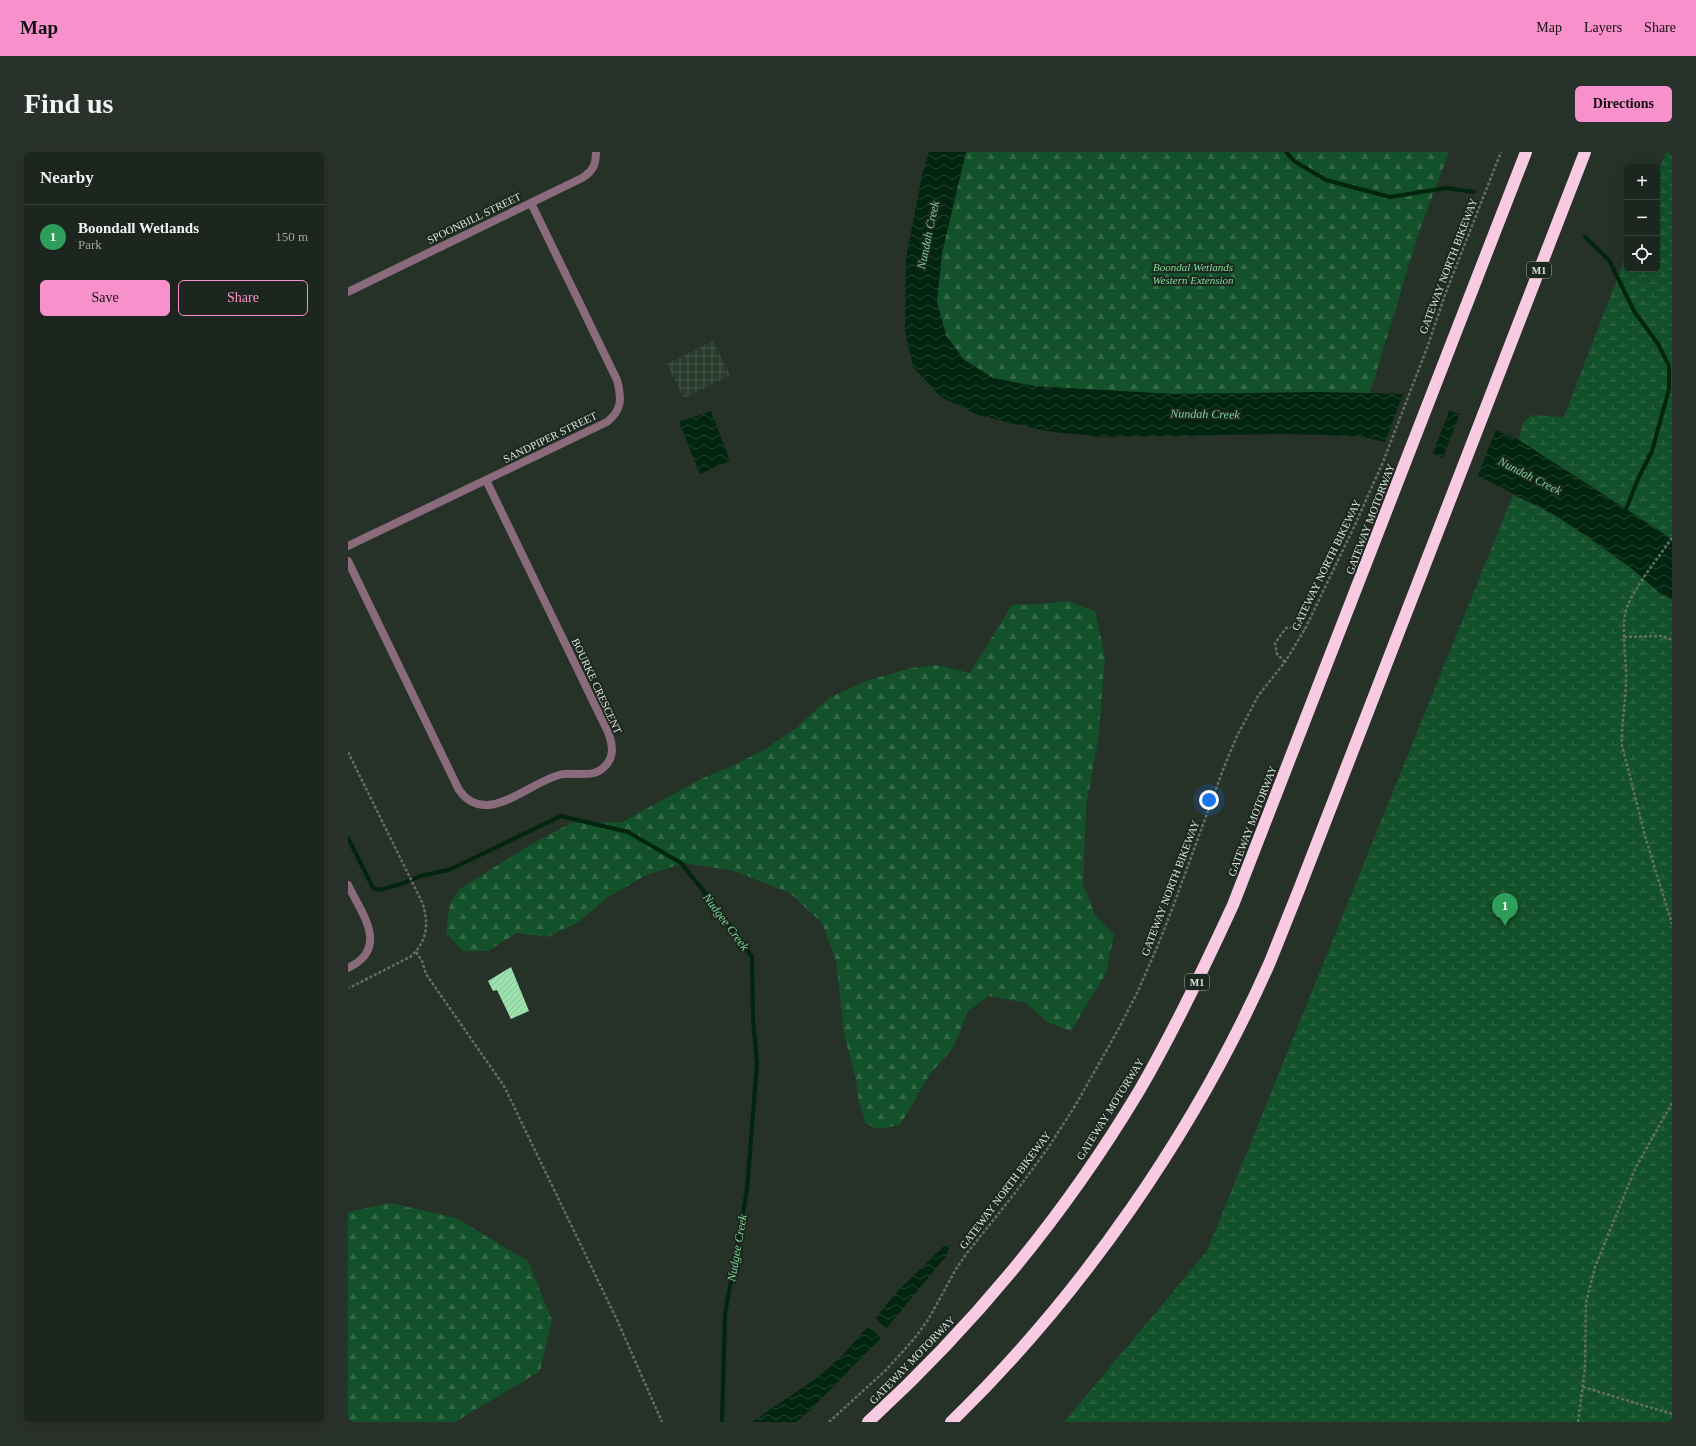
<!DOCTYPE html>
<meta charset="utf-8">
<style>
:root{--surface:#1c251e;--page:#29312b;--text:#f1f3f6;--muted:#a0a5a4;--line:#3a423c;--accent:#f890cc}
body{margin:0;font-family:Georgia,serif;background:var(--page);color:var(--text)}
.controls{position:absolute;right:12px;top:12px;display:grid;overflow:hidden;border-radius:6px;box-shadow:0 4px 16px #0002}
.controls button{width:36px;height:36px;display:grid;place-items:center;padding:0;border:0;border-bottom:1px solid var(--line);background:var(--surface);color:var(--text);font:20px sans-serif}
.you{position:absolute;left:861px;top:648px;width:14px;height:14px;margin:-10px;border:3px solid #fff;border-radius:50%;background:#1a73e8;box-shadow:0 0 0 6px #1a73e833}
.badge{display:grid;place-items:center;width:26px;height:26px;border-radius:50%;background:var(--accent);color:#fff;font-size:13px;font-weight:700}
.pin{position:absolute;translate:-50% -33px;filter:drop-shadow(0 1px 2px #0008)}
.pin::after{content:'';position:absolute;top:21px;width:14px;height:12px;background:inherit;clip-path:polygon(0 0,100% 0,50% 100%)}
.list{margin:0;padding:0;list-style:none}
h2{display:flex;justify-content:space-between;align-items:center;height:52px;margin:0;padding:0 16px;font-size:17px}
h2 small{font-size:13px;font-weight:400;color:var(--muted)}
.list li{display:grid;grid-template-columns:26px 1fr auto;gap:12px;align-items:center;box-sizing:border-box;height:64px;padding:0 16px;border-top:1px solid var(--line)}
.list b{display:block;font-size:15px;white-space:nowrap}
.list p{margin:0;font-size:13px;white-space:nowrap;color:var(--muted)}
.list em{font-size:13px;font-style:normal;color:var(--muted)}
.actions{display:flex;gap:8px;padding:12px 16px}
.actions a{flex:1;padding:9px 0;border:1px solid var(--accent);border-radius:6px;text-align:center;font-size:14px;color:var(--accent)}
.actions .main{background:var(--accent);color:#111}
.icon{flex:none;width:22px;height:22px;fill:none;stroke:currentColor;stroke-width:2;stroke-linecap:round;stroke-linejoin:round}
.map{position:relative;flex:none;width:1324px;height:1270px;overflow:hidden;border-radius:6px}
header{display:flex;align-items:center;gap:24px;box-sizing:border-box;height:56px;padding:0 20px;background:var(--accent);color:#111}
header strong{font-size:19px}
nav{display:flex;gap:22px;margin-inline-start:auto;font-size:14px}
.intro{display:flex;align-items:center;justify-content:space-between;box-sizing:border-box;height:96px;padding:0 24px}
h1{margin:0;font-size:28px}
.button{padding:10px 18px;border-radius:6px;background:var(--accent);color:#111;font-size:14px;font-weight:700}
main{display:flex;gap:24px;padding:0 24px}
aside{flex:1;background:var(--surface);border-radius:6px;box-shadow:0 4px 16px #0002}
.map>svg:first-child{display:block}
.industrial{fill:url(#industrial-grid)}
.forest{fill:url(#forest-firs)}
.wetland{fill:url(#wetland-marsh)}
.water{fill:url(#water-waves)}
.pier{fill:#263128}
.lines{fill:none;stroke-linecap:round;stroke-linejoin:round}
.stream{stroke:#01250e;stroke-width:4}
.building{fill:url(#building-hatch)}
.path{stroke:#646e66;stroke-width:2.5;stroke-dasharray:3 2;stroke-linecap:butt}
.street{stroke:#8a6b7c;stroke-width:8}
.highway{stroke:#f8cbe3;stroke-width:12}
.labels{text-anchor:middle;stroke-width:4;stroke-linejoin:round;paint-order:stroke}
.shield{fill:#1c271f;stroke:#a2aaa3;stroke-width:1}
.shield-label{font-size:10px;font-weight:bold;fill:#dbe2dc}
.street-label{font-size:11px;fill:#dbe2dc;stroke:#1c271f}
.park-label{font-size:11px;font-style:italic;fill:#80dd99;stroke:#1c271f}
.water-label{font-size:12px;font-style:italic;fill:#7ad794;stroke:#1c271f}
</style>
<header>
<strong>Map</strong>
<nav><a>Map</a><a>Layers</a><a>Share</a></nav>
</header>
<div class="intro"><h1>Find us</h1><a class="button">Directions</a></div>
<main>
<aside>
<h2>Nearby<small></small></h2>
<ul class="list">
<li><span class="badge" style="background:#2e9e5b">1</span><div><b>Boondall Wetlands</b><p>Park</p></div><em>150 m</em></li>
</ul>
<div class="actions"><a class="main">Save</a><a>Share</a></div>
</aside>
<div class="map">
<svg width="1324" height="1270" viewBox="0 0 1324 1270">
<defs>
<pattern id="industrial-grid" width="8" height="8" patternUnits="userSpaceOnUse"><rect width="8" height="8" fill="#293b2d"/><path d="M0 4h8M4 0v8" fill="none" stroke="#47574b"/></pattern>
<pattern id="forest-firs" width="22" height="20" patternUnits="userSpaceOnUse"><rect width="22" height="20" fill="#13512a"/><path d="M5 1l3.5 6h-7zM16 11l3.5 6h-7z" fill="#356a48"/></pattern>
<pattern id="wetland-marsh" width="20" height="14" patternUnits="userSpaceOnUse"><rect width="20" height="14" fill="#13512a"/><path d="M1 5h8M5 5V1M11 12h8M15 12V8" fill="none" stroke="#356a48"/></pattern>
<pattern id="water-waves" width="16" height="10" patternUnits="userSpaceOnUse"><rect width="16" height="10" fill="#01250e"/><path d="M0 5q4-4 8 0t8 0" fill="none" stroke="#254430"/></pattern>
<pattern id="building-hatch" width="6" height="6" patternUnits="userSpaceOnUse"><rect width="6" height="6" fill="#9de2ae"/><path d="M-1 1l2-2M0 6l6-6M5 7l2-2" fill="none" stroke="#8bc298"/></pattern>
</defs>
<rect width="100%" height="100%" fill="#263128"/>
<polygon class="industrial" points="365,189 382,223 336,246 319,212"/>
<g class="forest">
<polygon points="618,0 1101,0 1072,77 1022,241 971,240 824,242 686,234 645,226 616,208 598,183 589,150 594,101"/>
<polygon points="720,449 747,459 757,506 750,588 738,655 735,732 747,763 766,783 758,821 723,879 699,870 678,851 641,844 620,859 605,896 582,922 552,973 529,977 517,971 510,944 508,928 496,882 488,808 474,771 442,741 386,719 337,711 298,723 259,746 229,771 199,785 169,781 140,799 115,799 98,781 102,751 112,737 182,693 223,671 274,670 353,627 389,612 417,597 448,576 481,546 518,529 563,516 589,513 622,521 664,453 693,452"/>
<polygon points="42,1051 108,1066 180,1109 204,1168 192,1219 107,1270 0,1270 0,1060"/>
</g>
<g class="wetland">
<polygon points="1318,0 1324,0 1324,387 1171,288 1175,270 1184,263 1216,265 1279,101 1279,117 1309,117 1309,23"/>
<polygon points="1165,343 1205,362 1237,383 1282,415 1313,442 1324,448 1324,1270 716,1270 859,1099"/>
</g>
<g class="water">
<polygon points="581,0 618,0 594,101 589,150 598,183 616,208 645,226 686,234 824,242 971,240 1056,242 1078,248 1171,288 1324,387 1324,448 1313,442 1282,415 1237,383 1205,362 1083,300 1009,284 936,282 753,285 698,279 630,263 593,245 565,215 557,179 558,106 574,24"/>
<polygon points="363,259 382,309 352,322 331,270"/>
<polygon points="597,1093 602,1093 598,1104 538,1177 528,1166 546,1143"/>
<polygon points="520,1174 533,1186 461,1259 448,1270 404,1270 469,1226 494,1204"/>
</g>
<g class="pier">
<polygon points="1056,240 1079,246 1102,257 1084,303 1036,292"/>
<polygon points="1112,261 1148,277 1129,326 1094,308"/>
</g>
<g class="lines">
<g class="stream">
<polyline points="938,0 946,9 978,28 1042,45 1098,36 1126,40"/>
<polyline points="1237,85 1261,108 1286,159 1310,192 1321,214 1321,237 1304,299 1290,327 1276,362"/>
<polyline points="0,686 25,736 31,738 53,732 72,724 101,718 213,664 280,680 333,711 371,758 404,805 405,867 409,911 399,1038 377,1162 374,1270"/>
</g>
</g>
<polygon class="building" points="163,815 181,859 163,867 149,838 145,839 140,829"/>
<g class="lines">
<g class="path">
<path d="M1324,386C1310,406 1288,433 1279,455C1272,474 1279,508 1278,529C1278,550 1273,572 1274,593L1297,684L1324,772"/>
<polyline points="1276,485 1314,484 1324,488"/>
<polyline points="937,510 929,502 927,491 938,476 950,474 957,477"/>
<path d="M0,600L74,750C81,770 80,790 62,805L1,836"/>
<polyline points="68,800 74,809 78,822 156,934 270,1170 314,1270"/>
<polyline points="1235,1235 1324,1262"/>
<polyline points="481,1270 538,1218 566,1187 580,1168 608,1117 619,1101 667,1041 700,996 727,954 770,878 790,839 810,793 826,752 876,615 889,584 910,544 937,510 957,477 1006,375 1035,310 1079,196 1098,140 1153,0"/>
<polyline points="1230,1270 1237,1217 1238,1151 1247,1115 1287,1017 1324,951"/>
</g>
<g class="street">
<path d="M0,140L234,26C245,19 248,13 248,0"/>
<path d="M0,394L259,270C274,258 274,247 269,228L183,51"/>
<path d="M0,409L111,638C138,676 180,631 211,623C225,619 243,627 255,616C267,606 265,593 260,580L138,328"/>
<path d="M0,733C14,762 42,796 0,816"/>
</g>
<g class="highway">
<path d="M520,1270C625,1174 718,1061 791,939C826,879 856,816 885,753L1178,0"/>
<path d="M603,1270C735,1142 848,978 922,810C932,785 942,760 952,735L1237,0"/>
</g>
</g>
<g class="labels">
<g class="shield">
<rect x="1179" y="110" width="24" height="16" rx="3"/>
<rect x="837" y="822" width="24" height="16" rx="3"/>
</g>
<g class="shield-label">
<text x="1191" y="122">M1</text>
<text x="849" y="834">M1</text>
</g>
<g class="street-label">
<text transform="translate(126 66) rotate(-26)" y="4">SPOONBILL STREET</text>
<text transform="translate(1100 114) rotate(-69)" y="4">GATEWAY NORTH BIKEWAY</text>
<text transform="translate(202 285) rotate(-26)" y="4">SANDPIPER STREET</text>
<text transform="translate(1022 367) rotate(-69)" y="4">GATEWAY MOTORWAY</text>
<text transform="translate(978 413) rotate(-64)" y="4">GATEWAY NORTH BIKEWAY</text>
<text transform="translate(249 534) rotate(65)" y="4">BOURKE CRESCENT</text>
<text transform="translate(904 669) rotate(-69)" y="4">GATEWAY MOTORWAY</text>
<text transform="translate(822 736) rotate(-69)" y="4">GATEWAY NORTH BIKEWAY</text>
<text transform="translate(762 957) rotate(-58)" y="4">GATEWAY MOTORWAY</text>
<text transform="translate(657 1038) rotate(-53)" y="4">GATEWAY NORTH BIKEWAY</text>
<text transform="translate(564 1208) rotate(-46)" y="4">GATEWAY MOTORWAY</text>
</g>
<g class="park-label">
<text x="845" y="119">Boondal Wetlands<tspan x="845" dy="13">Western Extension</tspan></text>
</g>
<g class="water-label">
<text transform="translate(580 83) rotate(-78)" y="4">Nundah Creek</text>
<text transform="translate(857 262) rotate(1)" y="4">Nundah Creek</text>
<text transform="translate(1182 324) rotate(27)" y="4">Nundah Creek</text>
<text transform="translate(378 770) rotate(53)" y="4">Nudgee Creek</text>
<text transform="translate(389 1096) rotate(-80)" y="4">Nudgee Creek</text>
</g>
</g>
</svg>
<div class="controls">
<button>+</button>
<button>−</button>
<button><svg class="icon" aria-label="locate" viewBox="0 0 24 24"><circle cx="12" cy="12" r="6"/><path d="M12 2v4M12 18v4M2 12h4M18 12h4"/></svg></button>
</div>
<div class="you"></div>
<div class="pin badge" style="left:1157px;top:774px;background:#2e9e5b">1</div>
</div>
</main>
